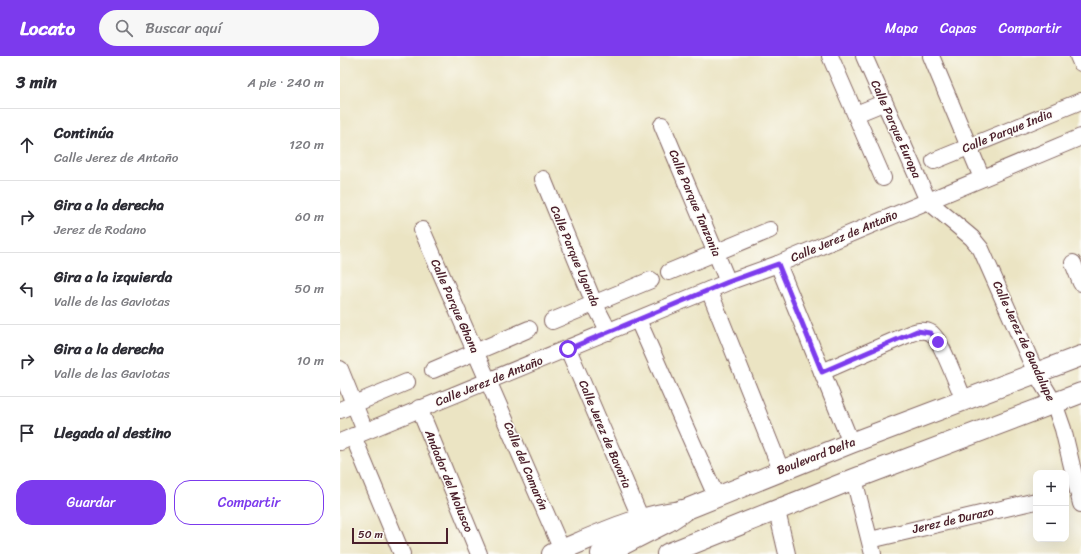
<!DOCTYPE html>
<html lang="es">
<meta charset="utf-8">
<style>
:root{--surface:#fff;--page:#f7f7f7;--text:#2b2b33;--muted:#7c7c81;--line:#e1e1e2;--accent:#7c3aed}
body{margin:0;font-family:Sriracha,sans-serif;background:var(--page);color:var(--text)}
.controls{position:absolute;right:12px;bottom:12px;display:grid;overflow:hidden;border-radius:8px;box-shadow:0 4px 16px #0002}
.controls button{width:36px;height:36px;display:grid;place-items:center;padding:0;border:0;border-bottom:1px solid var(--line);background:var(--surface);color:var(--text);font:20px sans-serif}
.scale{position:absolute;left:12px;bottom:10px;width:96px;box-sizing:border-box;padding-left:4px;border:2px solid #4a1f2b;border-top:0;font-size:11px;line-height:14px;white-space:nowrap;color:#4a1f2b;-webkit-text-stroke:3px #fdfcf7;paint-order:stroke}
.stop{position:absolute;width:12px;height:12px;margin:-9px;border:3px solid #7c3aed;border-radius:50%;background:#fff}
.stop.end{background:#7c3aed;border-color:#fff;box-shadow:0 1px 4px #0008}
.list{margin:0;padding:0;list-style:none}
h2{display:flex;justify-content:space-between;align-items:center;height:52px;margin:0;padding:0 16px;font-size:17px}
h2 small{font-size:13px;font-weight:400;color:var(--muted)}
.list li{display:grid;grid-template-columns:26px 1fr auto;gap:12px;align-items:center;box-sizing:border-box;height:72px;padding:0 16px;border-top:1px solid var(--line)}
.list b{display:block;font-size:15px;white-space:nowrap}
.list p{margin:0;font-size:13px;white-space:nowrap;color:var(--muted)}
.list em{font-size:13px;font-style:normal;color:var(--muted)}
.actions{display:flex;gap:8px;padding:12px 16px}
.actions a{flex:1;padding:9px 0;border:1px solid var(--accent);border-radius:16px;text-align:center;font-size:14px;color:var(--accent)}
.actions .main{background:var(--accent);color:#fff}
.icon{flex:none;width:22px;height:22px;fill:none;stroke:currentColor;stroke-width:2;stroke-linecap:round;stroke-linejoin:round}
.map{position:relative;flex:none;width:741px;height:498px;overflow:hidden}
header{display:flex;align-items:center;gap:24px;box-sizing:border-box;height:56px;padding:0 20px;background:var(--accent);color:#fff}
header strong{font-size:19px}
nav{display:flex;gap:22px;margin-inline-start:auto;font-size:14px}
.search{width:280px;height:36px;background:var(--page);display:flex;align-items:center;gap:10px;box-sizing:border-box;padding:0 14px;border-radius:22px;color:var(--muted);font-size:15px}
main{display:flex}
aside{flex:1;background:var(--surface)}
.map>svg:first-child{display:block}
.lines{fill:none;stroke-linecap:round;stroke-linejoin:round}
.minor-casing{stroke:#826460;stroke-width:18}
.major-casing{stroke:#826460;stroke-width:22}
.highway-casing{stroke:#826460;stroke-width:24}
.minor{stroke:#fff;stroke-width:16}
.major{stroke:#fff;stroke-width:20}
.highway{stroke:#fff;stroke-width:22}
.route{stroke:#7c3aed;stroke-width:5}
.labels{text-anchor:middle;stroke-width:3;stroke-linejoin:round;paint-order:stroke}
.street-label{font-size:12px;fill:#4a1f2b;stroke:#fdfcf7}
</style>
<header>
<strong>Locato</strong>
<div class="search"><svg class="icon" aria-label="search" viewBox="0 0 24 24"><circle cx="10" cy="10" r="6"/><path d="M15 15l6 6"/></svg>Buscar aquí</div>
<nav><a>Mapa</a><a>Capas</a><a>Compartir</a></nav>
</header>
<main>
<aside>
<h2>3 min<small>A pie · 240 m</small></h2>
<ul class="list">
<li><svg class="icon" aria-label="ahead" viewBox="0 0 24 24"><path d="M12 20V5M6 11l6-6 6 6"/></svg><div><b>Continúa</b><p>Calle Jerez de Antaño</p></div><em>120 m</em></li>
<li><svg class="icon" aria-label="right" viewBox="0 0 24 24"><path d="M7 20v-9h11M14 6l5 5-5 5"/></svg><div><b>Gira a la derecha</b><p>Jerez de Rodano</p></div><em>60 m</em></li>
<li><svg class="icon" aria-label="left" viewBox="0 0 24 24"><path d="M17 20v-9H6M10 6l-5 5 5 5"/></svg><div><b>Gira a la izquierda</b><p>Valle de las Gaviotas</p></div><em>50 m</em></li>
<li><svg class="icon" aria-label="right" viewBox="0 0 24 24"><path d="M7 20v-9h11M14 6l5 5-5 5"/></svg><div><b>Gira a la derecha</b><p>Valle de las Gaviotas</p></div><em>10 m</em></li>
<li><svg class="icon" aria-label="arrive" viewBox="0 0 24 24"><path d="M6 21V4h12l-3 4 3 4H6"/></svg><div><b>Llegada al destino</b></div></li>
</ul>
<div class="actions"><a class="main">Guardar</a><a>Compartir</a></div>
</aside>
<div class="map">
<svg width="741" height="498" viewBox="0 0 741 498">
<rect width="100%" height="100%" fill="#fdfcf7"/>
<filter id="ink" filterUnits="userSpaceOnUse"><feTurbulence type="fractalNoise" baseFrequency=".025" numOctaves="2"/><feDisplacementMap in="SourceGraphic" scale="8" xChannelSelector="R" yChannelSelector="G"/><feConvolveMatrix kernelMatrix="1 2 1 2 8 2 1 2 1" color-interpolation-filters="sRGB"/></filter>
<filter id="wash" filterUnits="userSpaceOnUse"><feTurbulence type="fractalNoise" baseFrequency=".012" numOctaves="4" result="noise"/><feDisplacementMap in="SourceGraphic" scale="16" xChannelSelector="R" yChannelSelector="G"/><feGaussianBlur stdDeviation="0.9" result="paint"/><feColorMatrix in="noise" values="0 0 0 0 0 0 0 0 0 0 0 0 0 0 0 0 0 1.4 0 .05"/><feComposite in="paint" operator="in"/></filter>
<g filter="url(#wash)">
<rect width="100%" height="100%" fill="#ebe4c3"/>
</g>
<g filter="url(#ink)">
<g class="lines">
<g class="minor-casing">
<g id="minor">
<polyline points="490,0 543,122"/>
<polyline points="524,0 588,145 632,182 641,193 696,317 714,347 723,373 741,448"/>
<polyline points="591,0 642,122"/>
<polyline points="738,0 741,7"/>
<polyline points="516,58 543,47"/>
<polyline points="322,69 388,226"/>
<polyline points="594,105 741,45"/>
<polyline points="203,123 254,247 269,276"/>
<polyline points="82,174 222,494"/>
<polyline points="733,207 741,227"/>
<polyline points="438,208 511,387"/>
<polyline points="329,216 430,174"/>
<polyline points="369,234 441,414"/>
<polyline points="298,264 376,440"/>
<polyline points="212,265 311,224"/>
<polyline points="228,293 301,463"/>
<polyline points="0,313 25,375"/>
<polyline points="93,314 189,273"/>
<path d="M482,316L569,278C576,275 584,273 591,277C601,283 618,331 624,344"/>
<polyline points="79,352 139,498"/>
<polyline points="0,354 67,326"/>
<polyline points="13,380 62,498"/>
<polyline points="0,386 388,226 438,208 741,81"/>
<polyline points="514,423 533,498"/>
<polyline points="437,455 447,498"/>
<polyline points="530,484 696,445"/>
</g>
</g>
<g class="major-casing">
<g id="major">
<path d="M212,498C254,481 297,459 342,455L511,387L741,300"/>
<polyline points="327,498 514,423 741,337"/>
</g>
</g>
<g class="highway-casing">
<polyline id="highway" points="262,498 327,465 342,455"/>
</g>
<use href="#minor" class="minor"/>
<use href="#major" class="major"/>
<use href="#highway" class="highway"/>
</g>
</g>
<g class="lines" filter="url(#ink)">
<polyline class="route" points="228,293 388,226 438,208 482,316 577,275 590,277 598,286"/>
</g>
<g class="labels">
<g class="street-label">
<text transform="translate(556 73) rotate(66)" y="4">Calle Parque Europa</text>
<text transform="translate(667 75) rotate(-22)" y="4">Calle Parque India</text>
<text transform="translate(355 147) rotate(67)" y="4">Calle Parque Tanzania</text>
<text transform="translate(504 180) rotate(-23)" y="4">Calle Jerez de Antaño</text>
<text transform="translate(235 200) rotate(67)" y="4">Calle Parque Uganda</text>
<text transform="translate(115 250) rotate(66)" y="4">Calle Parque Ghana</text>
<text transform="translate(684 285) rotate(65)" y="4">Calle Jerez de Guadalupe</text>
<text transform="translate(149 325) rotate(-22)" y="4">Calle Jerez de Antaño</text>
<text transform="translate(265 378) rotate(67)" y="4">Calle Jerez de Bavaria</text>
<text transform="translate(476 400) rotate(-21)" y="4">Boulevard Delta</text>
<text transform="translate(186 410) rotate(67)" y="4">Calle del Camarón</text>
<text transform="translate(109 425) rotate(68)" y="4">Andador del Molusco</text>
<text transform="translate(613 464) rotate(-13)" y="4">Jerez de Durazo</text>
</g>
</g>
</svg>
<div class="controls">
<button>+</button>
<button>−</button>
</div>
<div class="scale">50 m</div>
<div class="stop" style="left:228px;top:293px"></div>
<div class="stop end" style="left:598px;top:286px"></div>
</div>
</main>
